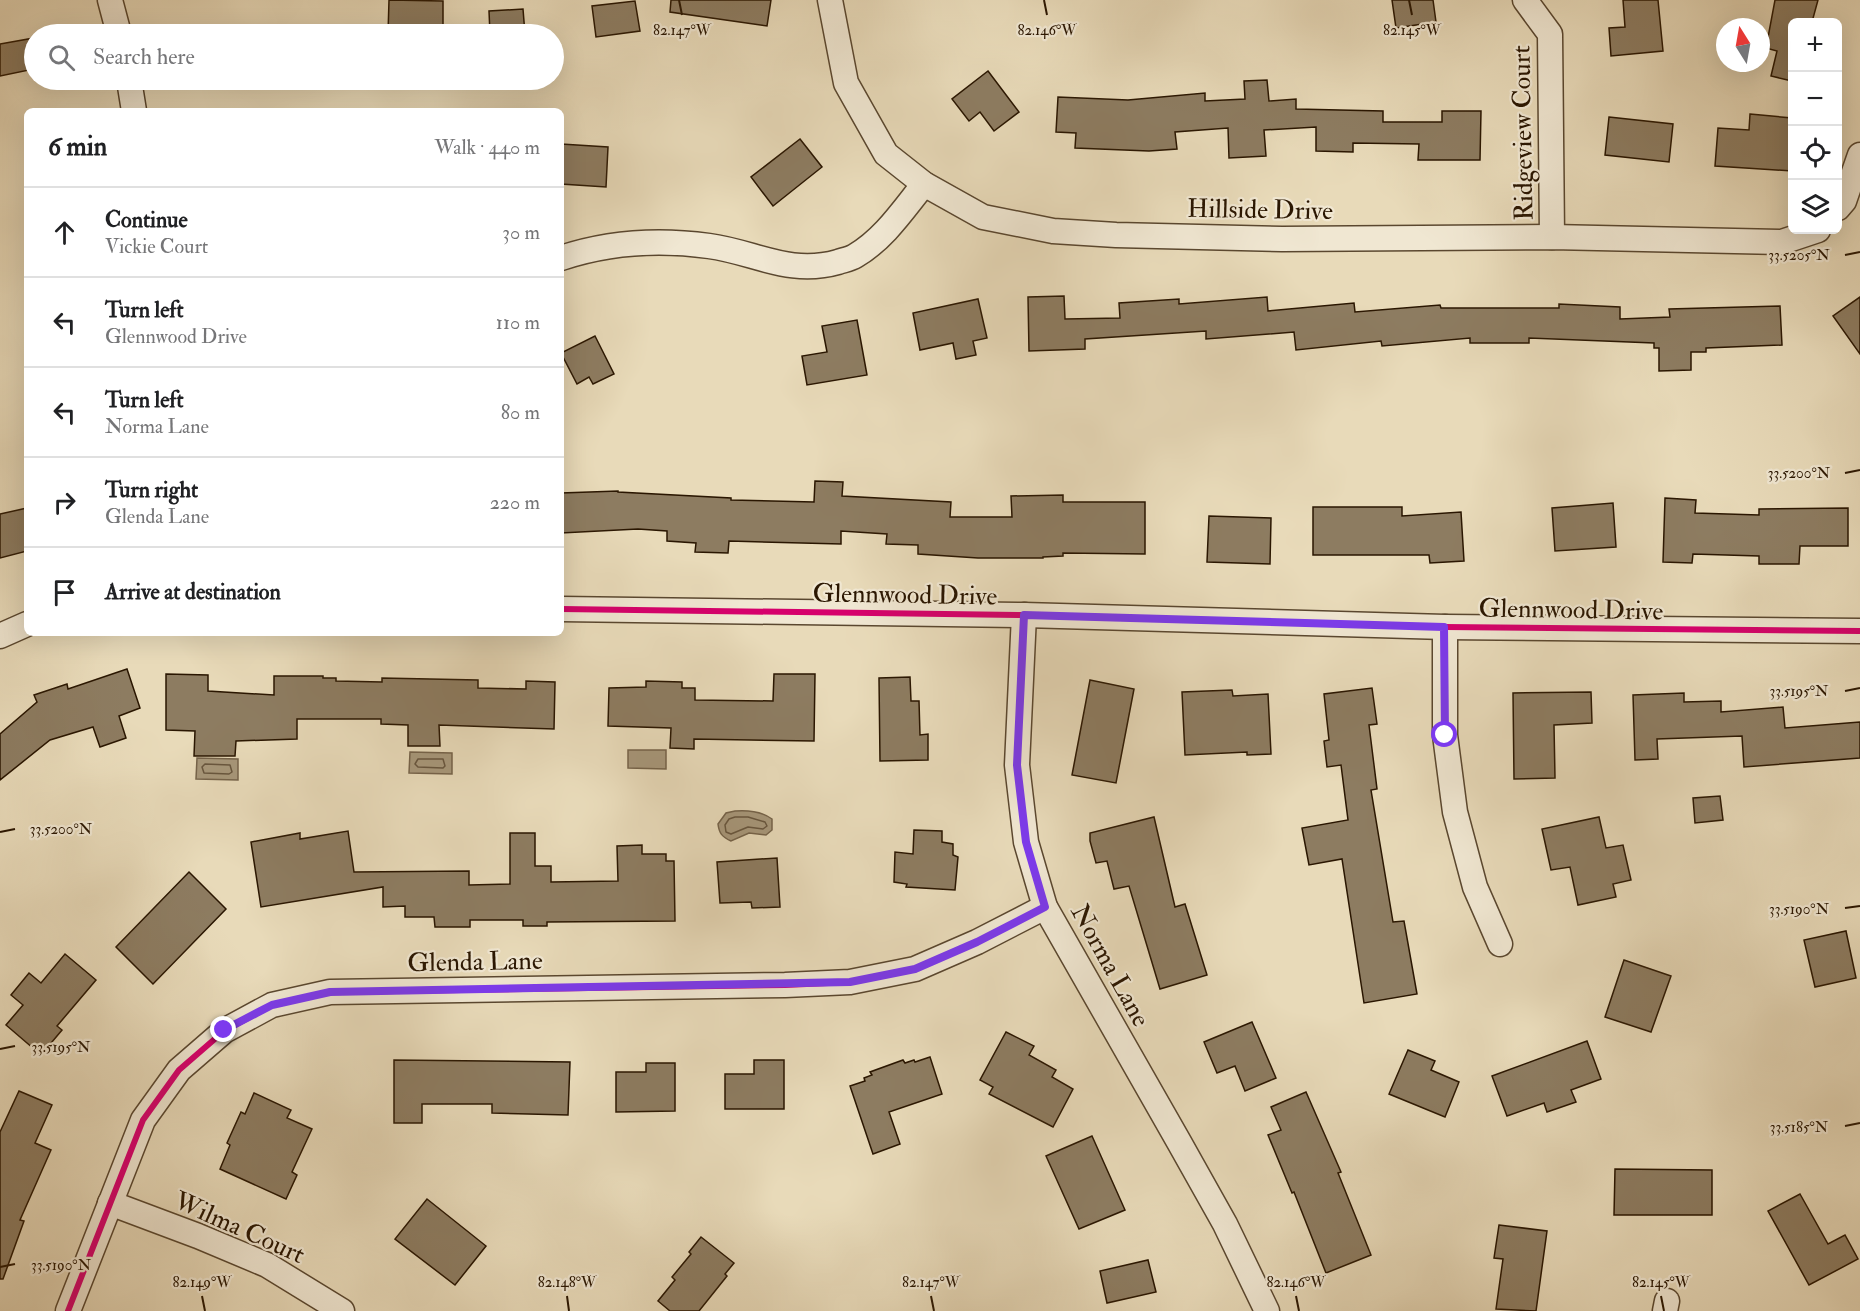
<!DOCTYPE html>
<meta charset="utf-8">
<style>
:root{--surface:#fff;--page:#f6f6f6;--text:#202124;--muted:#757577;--line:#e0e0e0}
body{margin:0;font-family:"IM FELL Double Pica",serif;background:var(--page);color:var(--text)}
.controls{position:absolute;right:18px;top:18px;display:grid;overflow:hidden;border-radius:9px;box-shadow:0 6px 24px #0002}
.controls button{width:54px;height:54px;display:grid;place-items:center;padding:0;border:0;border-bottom:2px solid var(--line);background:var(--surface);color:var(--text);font:30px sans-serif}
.compass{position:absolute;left:1716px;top:18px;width:54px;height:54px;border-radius:50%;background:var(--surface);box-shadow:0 6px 24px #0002;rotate:349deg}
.stop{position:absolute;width:18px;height:18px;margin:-14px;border:4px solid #7c3aed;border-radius:50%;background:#fff}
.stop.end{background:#7c3aed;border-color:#fff;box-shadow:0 2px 6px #0008}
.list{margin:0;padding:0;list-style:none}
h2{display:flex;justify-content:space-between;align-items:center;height:78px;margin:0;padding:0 24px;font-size:26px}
h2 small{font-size:20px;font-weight:400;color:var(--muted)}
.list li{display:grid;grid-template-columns:39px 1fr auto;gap:18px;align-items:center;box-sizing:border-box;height:90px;padding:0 24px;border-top:2px solid var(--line)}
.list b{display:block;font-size:22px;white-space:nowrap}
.list p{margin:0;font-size:20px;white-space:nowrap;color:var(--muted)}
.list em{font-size:20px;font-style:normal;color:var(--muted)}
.icon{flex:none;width:33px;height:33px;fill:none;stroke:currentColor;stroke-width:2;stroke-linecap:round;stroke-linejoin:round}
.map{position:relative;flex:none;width:1860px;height:1311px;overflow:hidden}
.search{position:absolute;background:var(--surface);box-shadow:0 6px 24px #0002;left:24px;top:24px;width:540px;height:66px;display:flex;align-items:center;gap:15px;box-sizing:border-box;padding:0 21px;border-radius:33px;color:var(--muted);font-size:22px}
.panel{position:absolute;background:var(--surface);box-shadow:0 6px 24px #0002;left:24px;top:108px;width:540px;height:528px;border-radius:9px}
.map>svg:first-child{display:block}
.water{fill:#a7977a;stroke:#75634a;stroke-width:1.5}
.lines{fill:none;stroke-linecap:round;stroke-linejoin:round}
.shore{stroke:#68563e;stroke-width:1.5}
.building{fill:#8d7c61;stroke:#2a1601;stroke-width:1.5}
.street-casing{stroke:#5a472f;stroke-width:27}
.street{stroke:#f0e7d2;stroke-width:24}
.cycleway-casing{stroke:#f0e7d2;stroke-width:10}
.cycleway{stroke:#d6006c;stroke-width:6}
.route{stroke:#7c3aed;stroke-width:8}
.ticks{fill:none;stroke:#2a1601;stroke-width:2}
.labels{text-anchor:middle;stroke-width:4.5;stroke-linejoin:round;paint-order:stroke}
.street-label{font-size:26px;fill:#2a1601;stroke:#f0e7d2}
.ticks-label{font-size:15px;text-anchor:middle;fill:#2a1601;stroke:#f0e7d2;stroke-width:4.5;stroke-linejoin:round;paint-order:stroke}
</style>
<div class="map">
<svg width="1860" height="1311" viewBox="0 0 1860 1311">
<rect width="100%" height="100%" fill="#e8dab9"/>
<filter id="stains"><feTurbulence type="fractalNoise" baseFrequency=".00333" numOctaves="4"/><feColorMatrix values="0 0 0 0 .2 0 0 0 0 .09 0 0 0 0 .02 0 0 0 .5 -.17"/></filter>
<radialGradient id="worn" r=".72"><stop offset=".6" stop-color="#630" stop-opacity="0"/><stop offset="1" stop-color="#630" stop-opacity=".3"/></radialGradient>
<g class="water">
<polygon points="628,750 666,750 666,769 628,768"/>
<polygon points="410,752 452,753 452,774 409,773"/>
<polygon points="197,758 238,759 238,780 196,779"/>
<path d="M735,811C748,810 761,811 772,819V830L766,835L749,833L731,841C722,837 719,833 718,824L726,813Z"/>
</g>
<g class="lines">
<g class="shore">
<polygon points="418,759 443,759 445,766 443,768 418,767 415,764"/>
<polygon points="205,764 230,765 232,772 229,774 204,773 202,767"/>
<polygon points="735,817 748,817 765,822 767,826 763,829 748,827 731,834 726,832 725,825 729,819"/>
</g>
</g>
<g class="building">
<polygon points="389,0 443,1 443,34 388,34"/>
<polygon points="671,0 771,0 767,26 670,12"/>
<polygon points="1392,0 1433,0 1436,22 1396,28"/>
<polygon points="1623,0 1658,0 1663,51 1611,56 1609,28 1625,27"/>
<polygon points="1775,0 1818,0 1812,22 1792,22 1792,81 1771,76 1777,51 1766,48"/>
<polygon points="635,1 640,31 596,37 592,6"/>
<polygon points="523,9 525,34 490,34 489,11"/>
<polygon points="34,38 34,69 0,76 0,44"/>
<polygon points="988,71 1019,112 994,131 980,112 969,121 952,99"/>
<polygon points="1267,80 1269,101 1296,99 1296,109 1383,111 1383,122 1442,122 1442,111 1481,111 1480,160 1418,160 1419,144 1353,143 1353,152 1316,151 1316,127 1264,130 1266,156 1229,158 1228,128 1175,132 1177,149 1149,151 1075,148 1076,133 1056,132 1058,97 1128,100 1205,93 1205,101 1245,99 1244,81"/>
<polygon points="1750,114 1792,118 1792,171 1715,166 1718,128 1749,130"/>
<polygon points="1609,117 1673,124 1669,162 1605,155"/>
<polygon points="800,139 822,167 773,206 751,177"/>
<polygon points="561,144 608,147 606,187 561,184"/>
<polygon points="1064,296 1065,319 1120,318 1119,303 1179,299 1179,304 1267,297 1268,311 1354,303 1355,312 1440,305 1441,308 1559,308 1559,304 1620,307 1620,319 1670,317 1669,309 1780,306 1782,345 1706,348 1706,352 1691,352 1691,370 1659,371 1659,348 1654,348 1654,343 1529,338 1529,343 1470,343 1470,338 1382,346 1381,341 1296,350 1294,332 1206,339 1206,331 1085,339 1085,349 1029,351 1028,297"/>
<polygon points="1860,297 1860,354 1833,316"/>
<polygon points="978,299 987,338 973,341 976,355 956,359 953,343 920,350 913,313"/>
<polygon points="857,320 867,375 807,385 802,356 827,352 822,326"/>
<polygon points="595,336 614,374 593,384 589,377 577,384 561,353"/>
<polygon points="815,481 843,482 842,496 951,502 950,517 1012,517 1011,496 1063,495 1063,502 1145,502 1145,554 1063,553 1063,556 1043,557 1043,558 978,558 918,554 918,545 886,544 887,534 841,531 841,544 729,541 728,553 695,552 696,543 667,541 667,531 638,529 561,533 561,493 618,491 618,492 731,498 731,500 814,502"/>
<polygon points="1665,498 1696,500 1695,513 1759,515 1759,509 1848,508 1848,546 1800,546 1799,564 1759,564 1759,556 1693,554 1692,563 1663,562"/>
<polygon points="1613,503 1616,547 1555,551 1552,508"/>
<polygon points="1313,507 1402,507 1402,516 1461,512 1464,561 1430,563 1429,555 1313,555"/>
<polygon points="27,508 27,551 0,558 0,514"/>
<polygon points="1209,516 1271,518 1270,564 1207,562"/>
<polygon points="127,669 140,708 119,716 126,738 100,747 93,727 50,740 0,780 0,734 37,702 34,695 67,684 68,689"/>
<polygon points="166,674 208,675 208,691 274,695 274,676 323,676 323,678 336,678 336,681 382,682 382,678 478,680 478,688 526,689 526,681 555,682 554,729 439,725 440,746 408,746 408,725 381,724 381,719 297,719 297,739 236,741 235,756 194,756 195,731 166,730"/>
<polygon points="774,674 815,674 814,741 694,739 694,749 670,748 671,728 608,726 609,688 646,687 646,681 682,682 682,688 695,688 695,700 773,701"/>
<polygon points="910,677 911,701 919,701 920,735 928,734 928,760 880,761 879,678"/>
<polygon points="1090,680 1134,689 1116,783 1072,775"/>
<polygon points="1372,688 1377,724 1369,725 1377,789 1371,790 1393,922 1404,921 1417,994 1364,1003 1342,859 1309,865 1302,828 1348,820 1341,765 1327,767 1324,741 1329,740 1324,694"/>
<polygon points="1232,690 1233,696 1268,694 1271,754 1247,755 1247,752 1185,755 1182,692"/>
<polygon points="1591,692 1592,723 1554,725 1555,778 1514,779 1513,693"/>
<polygon points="1684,693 1684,702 1721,701 1721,712 1783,707 1785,728 1860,722 1860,758 1744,767 1742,736 1657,739 1658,759 1635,760 1633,695"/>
<polygon points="1720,796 1723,820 1695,823 1693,798"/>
<polygon points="1154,817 1175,907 1185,904 1207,975 1160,989 1129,886 1114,889 1107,861 1096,863 1090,841 1090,833"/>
<polygon points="1599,817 1606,848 1623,845 1631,880 1613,884 1616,897 1578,905 1570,867 1551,870 1542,829"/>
<polygon points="914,830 942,831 942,842 953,844 953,855 958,857 955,890 906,887 907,884 894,882 895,852 913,854"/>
<polygon points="348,831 354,872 469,871 469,885 510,884 510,833 535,833 535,866 551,866 551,882 618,881 617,846 642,845 642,854 666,854 666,861 674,861 675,921 547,922 547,926 523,926 523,920 470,920 470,927 435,927 434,917 405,917 405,906 383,907 383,887 261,907 251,842 300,833 300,839"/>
<polygon points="777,858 780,907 752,908 751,902 720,903 717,862"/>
<polygon points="189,872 226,909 153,984 116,947"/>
<polygon points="1846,931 1856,978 1815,987 1804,940"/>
<polygon points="65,954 96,980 57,1026 62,1030 41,1055 6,1025 23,1005 11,995 29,973 41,983"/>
<polygon points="1624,960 1671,976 1651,1032 1605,1017"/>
<polygon points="1252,1022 1276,1078 1245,1091 1235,1066 1217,1073 1204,1042"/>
<polygon points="1006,1032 1034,1046 1029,1055 1056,1070 1052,1077 1073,1089 1053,1127 989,1094 993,1087 980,1080"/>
<polygon points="1587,1041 1601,1079 1571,1090 1576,1102 1547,1112 1544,1103 1507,1116 1492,1076"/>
<polygon points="1408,1050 1435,1061 1431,1070 1459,1082 1445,1117 1389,1094"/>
<polygon points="930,1057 942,1094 889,1112 900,1144 873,1154 850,1086 865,1081 864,1078 872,1075 870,1072 903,1060 905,1063 914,1060 915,1062"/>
<polygon points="394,1060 570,1062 568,1115 492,1113 492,1104 422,1104 422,1123 394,1123"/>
<polygon points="754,1060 784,1060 784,1109 725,1109 725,1074 754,1074"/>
<polygon points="646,1063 675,1063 675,1111 616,1112 616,1072 646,1072"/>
<polygon points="19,1091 52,1105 35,1143 51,1150 20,1220 24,1221 3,1279 0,1279 0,1132"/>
<polygon points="1306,1092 1341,1172 1338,1173 1371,1255 1326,1273 1294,1192 1292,1193 1268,1135 1281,1130 1271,1107"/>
<polygon points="254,1093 291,1110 287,1118 312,1129 292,1172 297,1175 286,1199 220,1169 230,1145 227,1143 241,1112 245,1114"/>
<polygon points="1092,1136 1125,1210 1079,1229 1046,1156"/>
<polygon points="1615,1169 1712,1170 1712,1215 1614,1215"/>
<polygon points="1800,1194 1828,1244 1845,1235 1858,1259 1809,1285 1768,1211"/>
<polygon points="427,1199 486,1246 455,1285 395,1239"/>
<polygon points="1499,1225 1547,1231 1536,1311 1496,1309 1503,1259 1494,1258"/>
<polygon points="701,1237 734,1263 725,1274 727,1276 699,1311 670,1311 658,1301 675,1280 672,1277 691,1254 689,1252"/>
<polygon points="1148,1260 1156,1292 1107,1303 1100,1271"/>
</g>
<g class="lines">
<g class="street-casing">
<g id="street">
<polyline points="110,0 119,34"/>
<polyline points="830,0 846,83 886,154 924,184 983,217 1053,231 1116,235 1282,239 1552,237 1782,242 1818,230"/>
<polyline points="1525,0 1550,34 1552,237"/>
<polyline points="129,80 134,111"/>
<polyline points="1838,208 1844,201 1860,155"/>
<path d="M561,258C609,242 658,239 709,246C755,252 789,276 838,262C844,260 850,259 855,256C884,239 903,210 924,184"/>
<polyline points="561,609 1024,615 1445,627 1860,631"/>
<polyline points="1024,615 1017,765 1026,842 1045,907 1179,1142 1225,1224 1267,1311"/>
<polyline points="1445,627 1445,735 1455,812 1475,887 1500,944"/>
<polyline points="0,636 27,624"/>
<polyline points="110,1203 198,1236 267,1265 342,1311"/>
<polyline points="68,1311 143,1120 179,1070 224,1031 272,1005 330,992 785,985 850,982 915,969 977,942 1045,907"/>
<polyline points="1665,1311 1667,1301"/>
</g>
</g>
<use href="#street" class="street"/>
<g class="cycleway-casing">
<g id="cycleway">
<polyline points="561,609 1024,615 1445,627 1860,631"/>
<polyline points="68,1311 143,1120 179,1070 224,1031 272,1005 330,992 785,985 850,982 915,969 977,942 1045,907"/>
</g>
</g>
<use href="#cycleway" class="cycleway"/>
</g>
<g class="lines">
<polyline class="route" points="224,1030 272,1005 330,992 850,982 915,969 977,942 1045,907 1026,842 1017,765 1024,615 1444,627 1445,735"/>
</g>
<path class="ticks" d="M679,0L682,15M1044,0L1047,15M1409,0L1412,15M1845,255L1860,252M1845,473L1860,470M1845,691L1860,688M0,832L15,829M1845,908L1860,906M0,1049L15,1046M1845,1126L1860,1123M0,1267L15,1264M202,1296L205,1311M567,1296L569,1311M931,1296L934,1311M1296,1296L1299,1311M1661,1296L1664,1311"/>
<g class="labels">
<g class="street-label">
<text transform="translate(1522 133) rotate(-91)" y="9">Ridgeview Court</text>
<text transform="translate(1260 209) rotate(1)" y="9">Hillside Drive</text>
<text transform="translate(905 594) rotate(1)" y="9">Glennwood Drive</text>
<text transform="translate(1571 609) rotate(1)" y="9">Glennwood Drive</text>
<text transform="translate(475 961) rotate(-1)" y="9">Glenda Lane</text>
<text transform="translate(1111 965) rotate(61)" y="9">Norma Lane</text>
<text transform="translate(240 1227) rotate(24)" y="9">Wilma Court</text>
</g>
</g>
<g class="ticks-label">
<text x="1047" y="35">82.146°W</text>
<text x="1412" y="35">82.145°W</text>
<text x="682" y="35">82.147°W</text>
<text x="1799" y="260">33.5205°N</text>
<text x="1799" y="478">33.5200°N</text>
<text x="1799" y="696">33.5195°N</text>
<text x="61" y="834">33.5200°N</text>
<text x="1799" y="914">33.5190°N</text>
<text x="61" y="1052">33.5195°N</text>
<text x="1799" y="1132">33.5185°N</text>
<text x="61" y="1270">33.5190°N</text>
<text x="202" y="1287">82.149°W</text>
<text x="567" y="1287">82.148°W</text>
<text x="931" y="1287">82.147°W</text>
<text x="1296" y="1287">82.146°W</text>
<text x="1661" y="1287">82.145°W</text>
</g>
<rect width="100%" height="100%" filter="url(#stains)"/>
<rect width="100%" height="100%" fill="url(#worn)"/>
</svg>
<div class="controls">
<button>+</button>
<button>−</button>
<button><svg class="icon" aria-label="locate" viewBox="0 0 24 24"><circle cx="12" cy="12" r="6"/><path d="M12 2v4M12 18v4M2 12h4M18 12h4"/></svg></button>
<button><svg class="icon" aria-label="layers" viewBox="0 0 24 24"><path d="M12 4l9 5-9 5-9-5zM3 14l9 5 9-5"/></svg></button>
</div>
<svg class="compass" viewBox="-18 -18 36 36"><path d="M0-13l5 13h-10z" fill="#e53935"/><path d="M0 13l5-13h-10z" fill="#757577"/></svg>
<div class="stop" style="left:1445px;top:735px"></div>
<div class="stop end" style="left:224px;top:1030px"></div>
<div class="search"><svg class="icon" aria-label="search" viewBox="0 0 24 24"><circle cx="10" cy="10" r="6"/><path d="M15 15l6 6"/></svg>Search here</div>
<section class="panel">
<h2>6 min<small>Walk · 440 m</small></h2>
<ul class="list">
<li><svg class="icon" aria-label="ahead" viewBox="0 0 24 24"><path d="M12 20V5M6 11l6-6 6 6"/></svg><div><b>Continue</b><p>Vickie Court</p></div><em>30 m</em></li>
<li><svg class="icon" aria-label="left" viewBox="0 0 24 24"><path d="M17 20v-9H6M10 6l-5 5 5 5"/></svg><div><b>Turn left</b><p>Glennwood Drive</p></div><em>110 m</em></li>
<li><svg class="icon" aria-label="left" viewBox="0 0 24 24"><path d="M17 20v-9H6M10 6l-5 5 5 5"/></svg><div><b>Turn left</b><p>Norma Lane</p></div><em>80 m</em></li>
<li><svg class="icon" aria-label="right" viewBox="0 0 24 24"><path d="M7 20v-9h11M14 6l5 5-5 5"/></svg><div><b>Turn right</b><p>Glenda Lane</p></div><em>220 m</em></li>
<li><svg class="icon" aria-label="arrive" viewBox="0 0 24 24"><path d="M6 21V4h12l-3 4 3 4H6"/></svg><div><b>Arrive at destination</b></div></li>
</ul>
</section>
</div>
